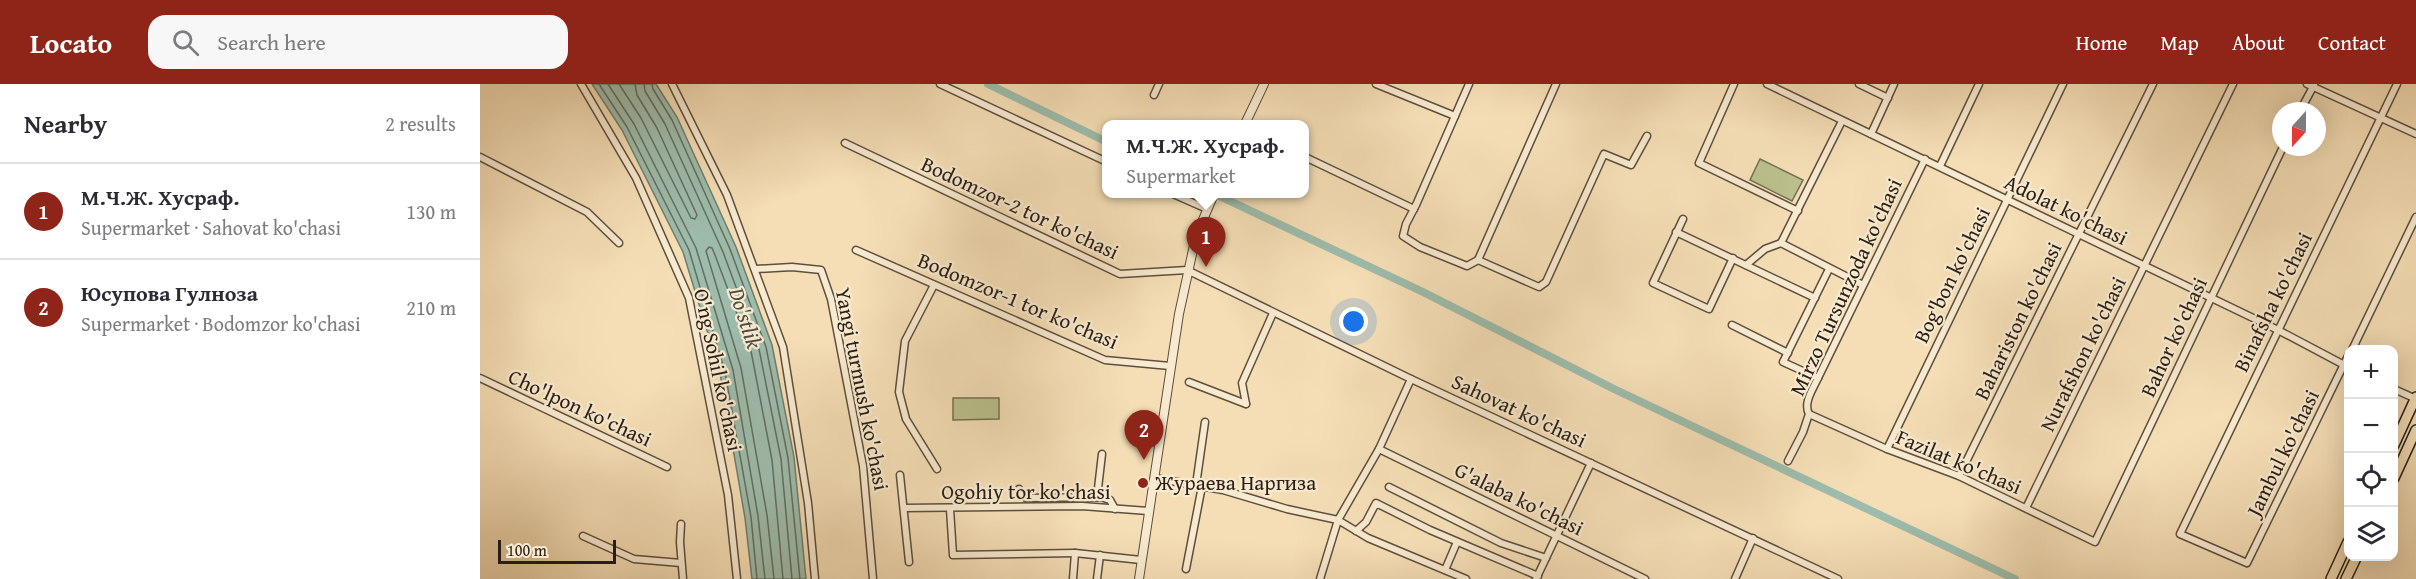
<!DOCTYPE html>
<meta charset="utf-8">
<style>
:root{--surface:#fff;--page:#f7f7f7;--text:#2b2b33;--muted:#7c7c81;--line:#e1e1e2;--accent:#8f2418}
body{margin:0;font-family:"Gentium Book Plus",serif;background:var(--page);color:var(--text)}
.controls{position:absolute;right:18px;bottom:18px;display:grid;overflow:hidden;border-radius:12px;box-shadow:0 6px 24px #0002}
.controls button{width:54px;height:54px;display:grid;place-items:center;padding:0;border:0;border-bottom:2px solid var(--line);background:var(--surface);color:var(--text);font:30px sans-serif}
.compass{position:absolute;left:1792px;top:18px;width:54px;height:54px;border-radius:50%;background:var(--surface);box-shadow:0 6px 24px #0002;rotate:201deg}
.scale{position:absolute;left:18px;bottom:15px;width:118px;box-sizing:border-box;padding-left:6px;border:3px solid #2b1e14;border-top:0;font-size:16px;line-height:21px;white-space:nowrap;color:#2b1e14;-webkit-text-stroke:4px #f8ead0;paint-order:stroke}
.you{position:absolute;left:874px;top:238px;width:21px;height:21px;margin:-15px;border:4px solid #fff;border-radius:50%;background:#1a73e8;box-shadow:0 0 0 9px #1a73e833}
.badge{display:grid;place-items:center;width:39px;height:39px;border-radius:50%;background:var(--accent);color:#fff;font-size:20px;font-weight:700}
.pin{position:absolute;translate:-50% -50px;filter:drop-shadow(0 2px 3px #0008)}
.pin::after{content:'';position:absolute;top:32px;width:21px;height:18px;background:inherit;clip-path:polygon(0 0,100% 0,50% 100%)}
.popup{position:absolute;left:622px;top:36px;width:207px;height:78px;box-sizing:border-box;display:grid;place-content:center;border-radius:12px;background:var(--surface);filter:drop-shadow(0 2px 4px #0005);font-size:20px;white-space:nowrap;color:var(--muted)}
.popup b{font-size:22px;color:var(--text)}
.popup::after{content:'';position:absolute;left:50%;top:100%;margin-left:-12px;border:12px solid transparent;border-top-color:var(--surface)}
.list{margin:0;padding:0;list-style:none}
h2{display:flex;justify-content:space-between;align-items:center;height:78px;margin:0;padding:0 24px;font-size:26px}
h2 small{font-size:20px;font-weight:400;color:var(--muted)}
.list li{display:grid;grid-template-columns:39px 1fr auto;gap:18px;align-items:center;box-sizing:border-box;height:96px;padding:0 24px;border-top:2px solid var(--line)}
.list b{display:block;font-size:22px;white-space:nowrap}
.list p{margin:0;font-size:20px;white-space:nowrap;color:var(--muted)}
.list em{font-size:20px;font-style:normal;color:var(--muted)}
.icon{flex:none;width:33px;height:33px;fill:none;stroke:currentColor;stroke-width:2;stroke-linecap:round;stroke-linejoin:round}
.map{position:relative;flex:none;width:1936px;height:495px;overflow:hidden}
header{display:flex;align-items:center;gap:36px;box-sizing:border-box;height:84px;padding:0 30px;background:var(--accent);color:#fff}
header strong{font-size:28px}
nav{display:flex;gap:33px;margin-inline-start:auto;font-size:21px}
.search{width:420px;height:54px;background:var(--page);display:flex;align-items:center;gap:15px;box-sizing:border-box;padding:0 21px;border-radius:18px;color:var(--muted);font-size:22px}
main{display:flex}
aside{flex:1;background:var(--surface)}
.map>svg:first-child{display:block}
.green{fill:#bbc18e;stroke:#737051;stroke-width:1.5}
.water{fill:#9dbcab;stroke:#6f7d6f;stroke-width:1.5}
.lines{fill:none;stroke-linecap:round;stroke-linejoin:round}
.shore{stroke:#646d60;stroke-width:1.5}
.canal{stroke:#9dbcab;stroke-width:8}
.minor-casing{stroke:#5e4e3c;stroke-width:9}
.tertiary-casing{stroke:#5e4e3c;stroke-width:10}
.primary-casing{stroke:#2b1e14;stroke-width:12}
.minor{stroke:#f8ead0;stroke-width:6}
.tertiary{stroke:#f8ead0;stroke-width:8}
.primary{stroke:#f5deb6;stroke-width:9}
.poi-dot{fill:#8f2418;stroke:#f8ead0;stroke-width:2}
.labels{text-anchor:middle;stroke-width:4.5;stroke-linejoin:round;paint-order:stroke}
.street-label{font-size:21px;fill:#2b1e14;stroke:#f8ead0}
.poi-label{font-size:21px;fill:#2b1e14;stroke:#f8ead0;text-anchor:start}
.water-label{font-size:22px;font-style:italic;fill:#4d4d41;stroke:#f8ead0}
</style>
<header>
<strong>Locato</strong>
<div class="search"><svg class="icon" aria-label="search" viewBox="0 0 24 24"><circle cx="10" cy="10" r="6"/><path d="M15 15l6 6"/></svg>Search here</div>
<nav><a>Home</a><a>Map</a><a>About</a><a>Contact</a></nav>
</header>
<main>
<aside>
<h2>Nearby<small>2 results</small></h2>
<ul class="list">
<li><span class="badge">1</span><div><b>М.Ч.Ж. Хусраф.</b><p>Supermarket · Sahovat ko'chasi</p></div><em>130 m</em></li>
<li><span class="badge">2</span><div><b>Юсупова Гулноза</b><p>Supermarket · Bodomzor ko'chasi</p></div><em>210 m</em></li>
</ul>
</aside>
<div class="map">
<svg width="1936" height="495" viewBox="0 0 1936 495">
<rect width="100%" height="100%" fill="#f5deb6"/>
<filter id="stains"><feTurbulence type="fractalNoise" baseFrequency=".00333" numOctaves="4"/><feColorMatrix values="0 0 0 0 .2 0 0 0 0 .09 0 0 0 0 .02 0 0 0 .5 -.17"/></filter>
<radialGradient id="worn" r=".72"><stop offset=".6" stop-color="#630" stop-opacity="0"/><stop offset="1" stop-color="#630" stop-opacity=".3"/></radialGradient>
<g class="green">
<polygon points="1280,75 1323,96 1312,117 1270,96"/>
<polygon points="473,314 519,314 519,335 473,336"/>
</g>
<polygon class="water" points="112,0 176,0 197,33 256,163 292,261 314,373 326,495 272,495 265,434 240,289 203,168 142,46"/>
<g class="lines">
<g class="shore">
<polyline points="119,0 147,43 209,166 245,288 271,433 277,495"/>
<polyline points="128,0 154,40 216,164 253,286 278,432 285,495"/>
<polyline points="139,0 161,34 211,134 215,135 217,131 177,44 157,11 155,0"/>
<polyline points="164,0 165,7 185,40 243,168 279,265 301,375 312,495"/>
<polyline points="172,0 173,5 192,36 250,165 286,263 308,374 320,495"/>
<polyline points="294,495 287,431 261,284 226,167 229,163 232,164 235,171 271,267 292,376 303,495"/>
</g>
<g class="canal">
<polyline points="508,0 627,58"/>
<polyline points="735,110 943,208 1134,305 1535,495"/>
</g>
<g class="minor-casing">
<g id="minor">
<polyline points="101,0 156,94 209,214 248,411 257,495"/>
<polyline points="192,0 247,111 303,263 328,419 335,495"/>
<polyline points="460,0 627,78"/>
<polyline points="896,0 975,32"/>
<polyline points="989,0 936,121 926,140 923,152 940,163 987,182 998,176"/>
<polyline points="1254,0 1219,79 1318,127"/>
<polyline points="1287,0 1798,246 1868,283"/>
<polyline points="1379,0 1408,14"/>
<polyline points="1827,0 1936,50"/>
<polyline points="674,11 679,0"/>
<polyline points="1820,27 1834,1"/>
<polyline points="1391,50 1414,0"/>
<polyline points="365,59 640,190 707,186 931,295 1358,495"/>
<polyline points="0,73 107,128 139,159"/>
<polyline points="825,73 934,125"/>
<polyline points="1460,82 1499,0"/>
<polyline points="693,110 727,125"/>
<polyline points="1203,135 1173,199 1229,225 1253,174"/>
<polyline points="1196,148 1335,214"/>
<polyline points="1301,159 1362,37"/>
<polyline points="376,166 625,276 690,282"/>
<polyline points="998,176 1059,203 1066,198 1124,70 1151,81 1167,52"/>
<polyline points="998,176 1076,0"/>
<polyline points="1266,181 1285,165 1301,159 1383,201"/>
<polyline points="276,185 312,183 341,186 351,215 383,382 393,495"/>
<polyline points="454,201 425,257 419,308 426,335 457,385"/>
<polyline points="1252,241 1308,269"/>
<polyline points="1872,266 1936,133"/>
<polyline points="1868,272 1767,479 1700,450 1917,0"/>
<polyline points="0,294 187,383"/>
<polyline points="1338,294 1303,278 1349,185"/>
<polyline points="709,298 766,320"/>
<polyline points="1914,305 1936,315"/>
<polyline points="766,320 762,299 793,229"/>
<polyline points="1329,330 1407,365 1479,392 1615,458 1803,63"/>
<polyline points="899,365 1165,495"/>
<polyline points="1407,365 1583,0"/>
<path d="M1308,377L1323,348L1329,330C1323,319 1333,305 1338,294L1445,75"/>
<polyline points="420,391 429,478"/>
<polyline points="1479,392 1673,0"/>
<polyline points="674,394 743,406 807,425 858,436 888,454 986,495"/>
<polyline points="716,401 725,338"/>
<polyline points="909,403 1021,459 1066,474"/>
<polyline points="539,405 541,410 546,414 621,413 630,416 635,425"/>
<polyline points="617,413 622,370"/>
<polyline points="424,424 602,422 668,427"/>
<polyline points="1546,424 1753,0"/>
<polyline points="470,425 473,471 595,469"/>
<polyline points="201,440 200,458 203,495"/>
<polyline points="876,447 886,438 896,419 950,446 1058,492"/>
<polyline points="103,452 154,475 201,479"/>
<polyline points="706,485 722,402"/>
<polyline points="965,486 977,458"/>
<polyline points="593,495 595,469 661,476"/>
<polyline points="617,495 620,471"/>
<polyline points="840,495 858,436 899,365 931,295"/>
<polyline points="1056,495 1111,379"/>
<polyline points="1255,495 1273,454"/>
</g>
</g>
<g class="tertiary-casing">
<g id="tertiary">
<polyline points="765,40 784,0"/>
<polyline points="659,495 699,230 716,152 734,110"/>
</g>
</g>
<g class="primary-casing">
<g id="primary">
<polyline points="1914,361 1936,313"/>
<polyline points="1914,394 1936,346"/>
<polyline points="1851,495 1868,458"/>
<polyline points="1866,495 1877,472"/>
</g>
</g>
<use href="#minor" class="minor"/>
<use href="#tertiary" class="tertiary"/>
<use href="#primary" class="primary"/>
</g>
<circle class="poi-dot" cx="663" cy="399" r="6"/>
<g class="labels">
<g class="street-label">
<text transform="translate(540 124) rotate(25)" y="7">Bodomzor-2 tor ko'chasi</text>
<text transform="translate(1586 126) rotate(26)" y="7">Adolat ko'chasi</text>
<text transform="translate(1472 191) rotate(-64)" y="7">Bog'bon ko'chasi</text>
<text transform="translate(1366 203) rotate(-65)" y="7">Mirzo Tursunzoda ko'chasi</text>
<text transform="translate(538 217) rotate(23)" y="7">Bodomzor-1 tor ko'chasi</text>
<text transform="translate(1793 218) rotate(-64)" y="7">Binafsha ko'chasi</text>
<text transform="translate(1538 237) rotate(-64)" y="7">Bahariston ko'chasi</text>
<text transform="translate(1694 253) rotate(-65)" y="7">Bahor ko'chasi</text>
<text transform="translate(1603 270) rotate(-64)" y="7">Nurafshon ko'chasi</text>
<text transform="translate(238 286) rotate(78)" y="7">O'ng Sohil ko'chasi</text>
<text transform="translate(382 305) rotate(79)" y="7">Yangi turmush ko'chasi</text>
<text transform="translate(100 324) rotate(25)" y="7">Cho'lpon ko'chasi</text>
<text transform="translate(1039 327) rotate(25)" y="7">Sahovat ko'chasi</text>
<text transform="translate(1803 369) rotate(-64)" y="7">Jambul ko'chasi</text>
<text transform="translate(1479 378) rotate(23)" y="7">Fazilat ko'chasi</text>
<text x="546" y="415">Ogohiy tor ko'chasi</text>
<text transform="translate(1039 415) rotate(26)" y="7">G'alaba ko'chasi</text>
</g>
<g class="poi-label">
<text x="675" y="406">Жураева Наргиза</text>
</g>
<g class="water-label">
<text transform="translate(266 234) rotate(72)" y="8">Do'stlik</text>
</g>
</g>
<rect width="100%" height="100%" filter="url(#stains)"/>
<rect width="100%" height="100%" fill="url(#worn)"/>
</svg>
<div class="controls">
<button>+</button>
<button>−</button>
<button><svg class="icon" aria-label="locate" viewBox="0 0 24 24"><circle cx="12" cy="12" r="6"/><path d="M12 2v4M12 18v4M2 12h4M18 12h4"/></svg></button>
<button><svg class="icon" aria-label="layers" viewBox="0 0 24 24"><path d="M12 4l9 5-9 5-9-5zM3 14l9 5 9-5"/></svg></button>
</div>
<svg class="compass" viewBox="-18 -18 36 36"><path d="M0-13l5 13h-10z" fill="#e53935"/><path d="M0 13l5-13h-10z" fill="#7c7c81"/></svg>
<div class="scale">100 m</div>
<div class="you"></div>
<div class="pin badge" style="left:726px;top:183px">1</div>
<div class="popup"><b>М.Ч.Ж. Хусраф.</b>Supermarket</div>
<div class="pin badge" style="left:664px;top:376px">2</div>
</div>
</main>
